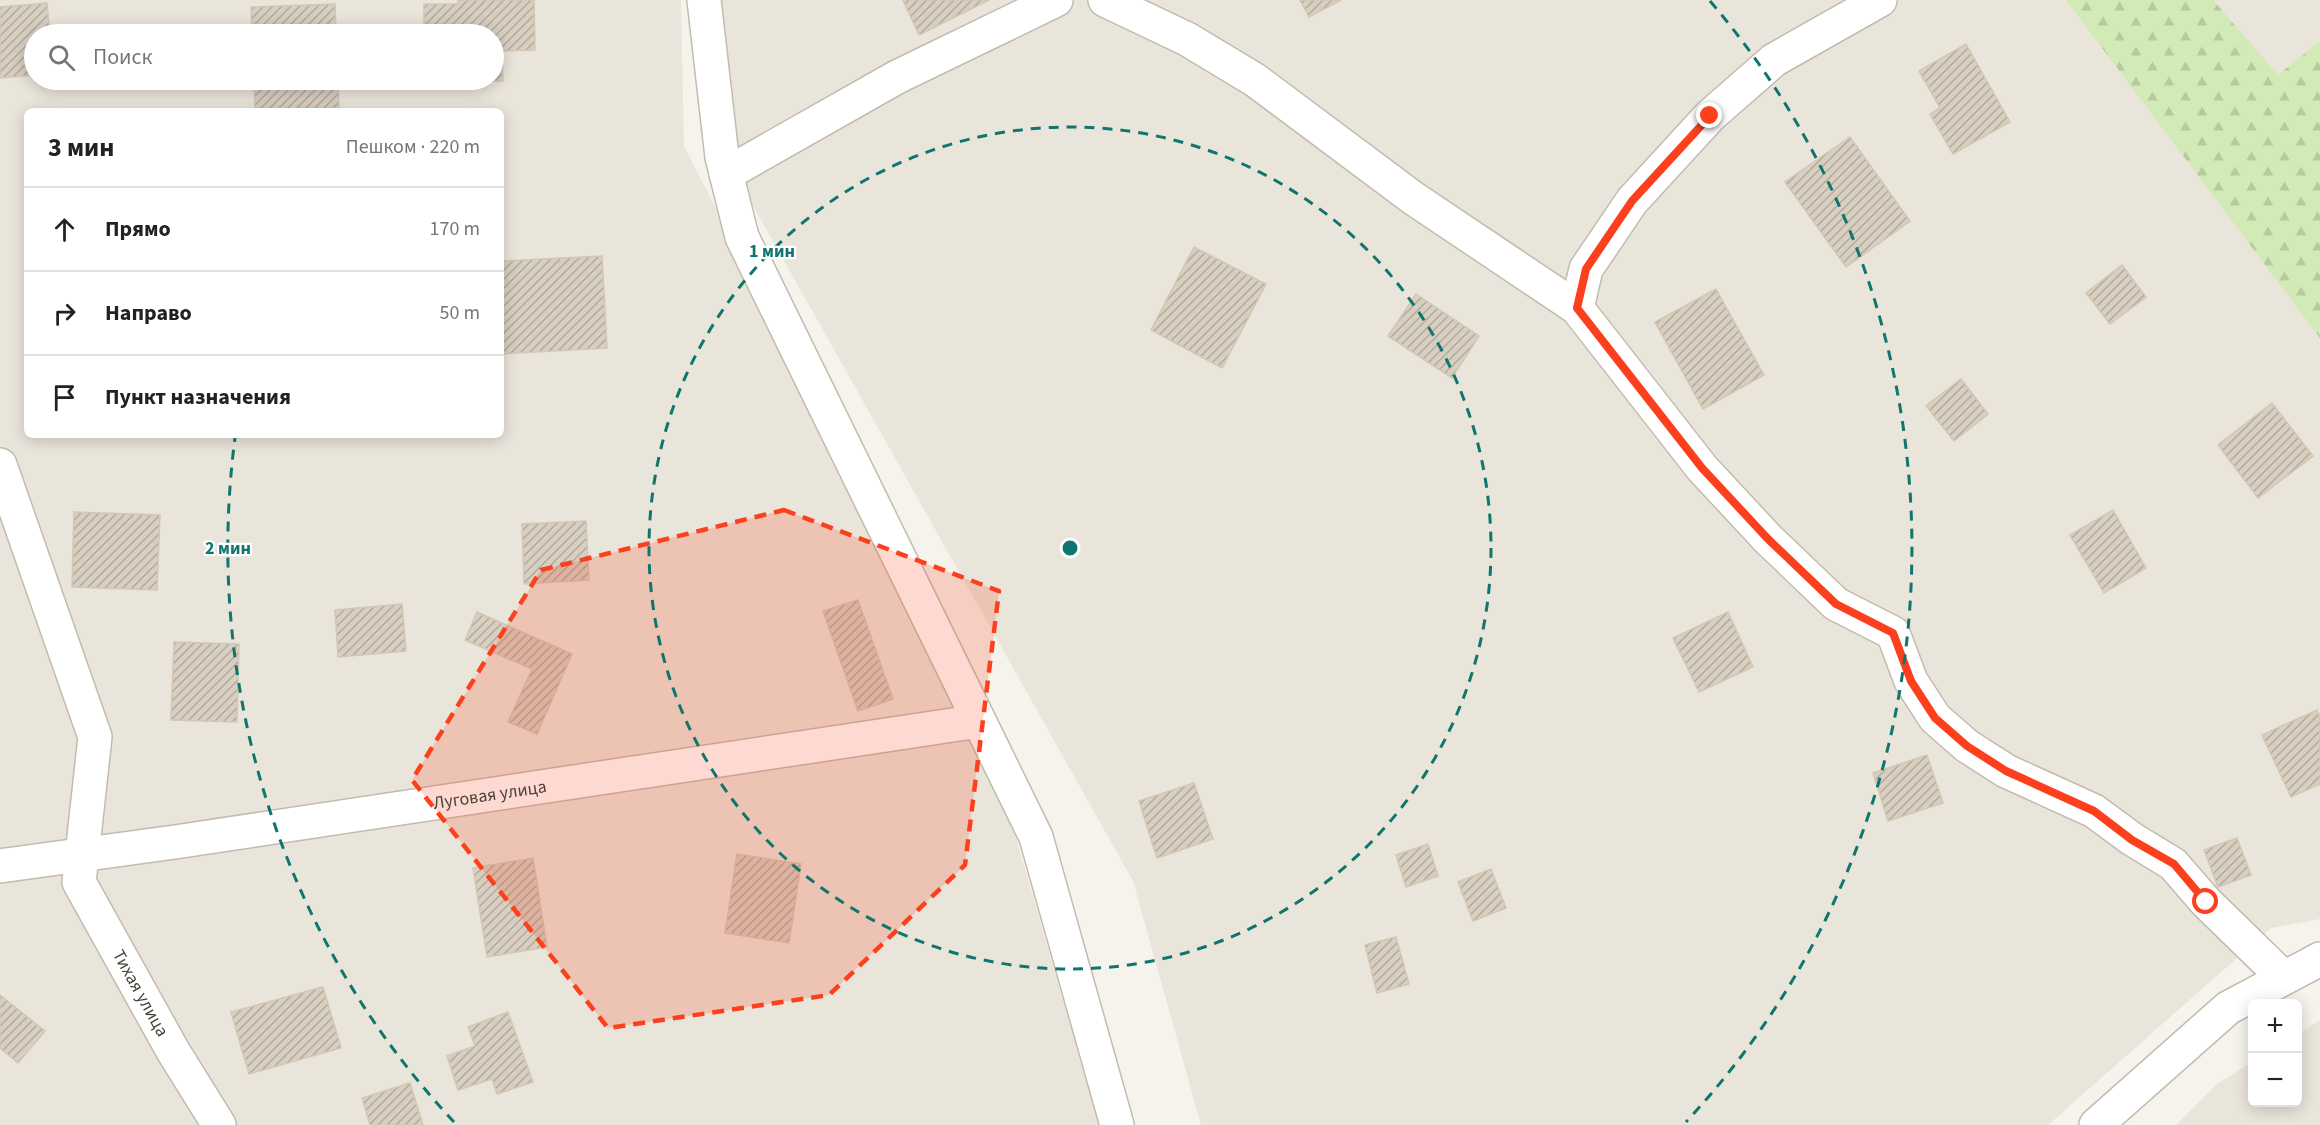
<!DOCTYPE html>
<html lang="ru">
<meta charset="utf-8">
<style>
:root{--surface:#fff;--page:#f2f2f2;--text:#222;--muted:#767676;--line:#e0e0e0}
body{margin:0;font-family:"Source Sans 3",sans-serif;background:var(--page);color:var(--text)}
.controls{position:absolute;right:18px;bottom:18px;display:grid;overflow:hidden;border-radius:9px;box-shadow:0 3px 15px #0003}
.controls button{width:54px;height:54px;display:grid;place-items:center;padding:0;border:0;border-bottom:2px solid var(--line);background:var(--surface);color:var(--text);font:30px sans-serif}
.stop{position:absolute;width:18px;height:18px;margin:-14px;border:4px solid #fc3f1d;border-radius:50%;background:#fff}
.stop.end{background:#fc3f1d;border-color:#fff;box-shadow:0 2px 6px #0008}
.list{margin:0;padding:0;list-style:none}
h2{display:flex;justify-content:space-between;align-items:center;height:78px;margin:0;padding:0 24px;font-size:26px}
h2 small{font-size:20px;font-weight:400;color:var(--muted)}
.list li{display:grid;grid-template-columns:39px 1fr auto;gap:18px;align-items:center;box-sizing:border-box;height:84px;padding:0 24px;border-top:2px solid var(--line)}
.list b{display:block;font-size:22px;white-space:nowrap}
.list em{font-size:20px;font-style:normal;color:var(--muted)}
.icon{flex:none;width:33px;height:33px;fill:none;stroke:currentColor;stroke-width:2;stroke-linecap:round;stroke-linejoin:round}
.map{position:relative;flex:none;width:2320px;height:1125px;overflow:hidden}
.search{position:absolute;background:var(--surface);box-shadow:0 3px 15px #0003;left:24px;top:24px;width:480px;height:66px;display:flex;align-items:center;gap:15px;box-sizing:border-box;padding:0 21px;border-radius:33px;color:var(--muted);font-size:22px}
.panel{position:absolute;background:var(--surface);box-shadow:0 3px 15px #0003;left:24px;top:108px;width:480px;height:330px;border-radius:9px}
.map>svg:first-child{display:block}
.residential{fill:#eae5da;fill-rule:evenodd}
.forest{fill:url(#forest-firs)}
.building{fill:url(#building-hatch);stroke:#d3c7b4;stroke-width:1.5}
.lines{fill:none;stroke-linecap:round;stroke-linejoin:round}
.minor-casing{stroke:#c2bbae;stroke-width:36}
.minor{stroke:#fff;stroke-width:33}
.route{stroke:#fc3f1d;stroke-width:8}
.marked{fill:#fc3f1d;fill-opacity:0.2;stroke:#fc3f1d;stroke-width:4.5;stroke-dasharray:12 8;stroke-linejoin:round}
.ring{fill:none;stroke:#0f766e;stroke-width:3;stroke-dasharray:10 8}
.labels{text-anchor:middle;stroke-width:4.5;stroke-linejoin:round;paint-order:stroke}
.street-label{font-size:18px;fill:#4b4439;stroke:#fff}
.centre{fill:#0f766e;stroke:#fff;stroke-width:3}
.ring-label{font-size:18px;text-anchor:middle;font-weight:bold;fill:#0f766e;stroke:#fff;stroke-width:4.5;stroke-linejoin:round;paint-order:stroke}
</style>
<div class="map">
<svg width="2320" height="1125" viewBox="0 0 2320 1125">
<defs>
<pattern id="forest-firs" width="22" height="20" patternUnits="userSpaceOnUse" patternTransform="scale(1.5)"><rect width="22" height="20" fill="#d2eab5"/><path d="M5 1l3.5 6h-7zM16 11l3.5 6h-7z" fill="#b6ca9c"/></pattern>
<pattern id="building-hatch" width="6" height="6" patternUnits="userSpaceOnUse" patternTransform="scale(1.5)"><rect width="6" height="6" fill="#d8cfc1"/><path d="M-1 1l2-2M0 6l6-6M5 7l2-2" fill="none" stroke="#b1aa9e"/></pattern>
</defs>
<rect width="100%" height="100%" fill="#f6f3ec"/>
<g class="residential">
<path d="M0,0H681L684,146L905,577L1008,810L1099,1125H0ZM34,34H494V80H34ZM27,111H501V435H27Z"/>
<polygon points="702,0 2320,0 2320,919 2271,928 2048,1125 1201,1125 1133,881 711,131"/>
<polygon points="2320,1020 2320,1125 2176,1125 2217,1084 2252,1062 2252,1102 2298,1102 2298,1034"/>
</g>
<polygon class="forest" points="2066,0 2213,0 2278,75 2320,41 2320,338"/>
<g class="building">
<polygon points="458,0 534,0 535,50 502,51 503,81 425,83 425,80 494,80 494,34 424,34 424,4 458,4"/>
<polygon points="903,0 989,0 919,35"/>
<polygon points="1300,0 1341,0 1309,17"/>
<polygon points="47,3 50,34 34,34 34,75 0,78 0,7"/>
<polygon points="335,4 336,34 252,34 251,7"/>
<polygon points="1966,44 2010,122 1953,154 1930,114 1940,108 1919,71"/>
<polygon points="254,80 338,80 339,108 255,111"/>
<polygon points="1850,137 1910,221 1846,267 1785,182"/>
<polygon points="1194,247 1266,284 1222,368 1151,330"/>
<polygon points="602,256 607,348 501,354 501,261"/>
<polygon points="2122,265 2146,297 2110,324 2086,293"/>
<polygon points="1716,289 1764,375 1703,409 1655,322"/>
<polygon points="1416,294 1479,336 1452,378 1388,336"/>
<polygon points="1961,379 1988,414 1954,441 1926,406"/>
<polygon points="2272,403 2313,456 2258,498 2218,445"/>
<polygon points="2113,510 2146,568 2104,593 2070,535"/>
<polygon points="74,512 160,515 157,590 72,587"/>
<polygon points="586,521 589,580 524,584 522,524"/>
<polygon points="858,600 893,699 858,711 823,611"/>
<polygon points="402,604 406,651 338,657 335,610"/>
<polygon points="477,612 572,654 537,734 508,722 532,669 465,640"/>
<polygon points="1728,612 1753,667 1699,692 1673,638"/>
<polygon points="174,642 239,644 237,722 171,720"/>
<polygon points="2317,710 2320,717 2320,784 2291,797 2262,735"/>
<polygon points="1927,755 1943,803 1888,821 1873,773"/>
<polygon points="1194,783 1213,839 1157,858 1139,801"/>
<polygon points="2237,838 2251,875 2218,887 2204,850"/>
<polygon points="1428,844 1438,876 1406,887 1396,855"/>
<polygon points="737,854 801,864 789,943 725,933"/>
<polygon points="533,858 547,947 487,957 473,868"/>
<polygon points="1491,869 1506,908 1473,921 1458,882"/>
<polygon points="1396,937 1409,984 1377,993 1365,945"/>
<polygon points="323,987 341,1048 249,1074 231,1012"/>
<polygon points="0,995 45,1031 18,1063 0,1048"/>
<polygon points="508,1012 533,1082 497,1094 492,1079 458,1090 447,1056 475,1046 468,1027"/>
<polygon points="410,1083 423,1125 370,1125 362,1098"/>
</g>
<g class="lines">
<g class="minor-casing">
<g id="minor">
<polyline points="704,0 722,157 742,237 1036,837 1117,1125"/>
<polyline points="1105,0 1187,39 1255,80 1413,198 1577,308 1702,468 1768,539 1836,604 1893,633 1911,681 1935,718 1967,746 2006,771 2094,811 2132,839 2173,864 2206,902 2283,977"/>
<polyline points="726,174 897,77 1056,0"/>
<polyline points="1577,308 1586,269 1632,201 1710,116 1774,60 1880,0"/>
<path id="s1" d="M0,465L95,737L79,882L173,1051L219,1125"/>
<path id="s2" d="M0,866L175,842L979,721"/>
<polyline points="2096,1125 2228,1008 2320,959"/>
</g>
</g>
<use href="#minor" class="minor"/>
</g>
<g class="lines">
<polyline class="route" points="1710,116 1632,201 1586,269 1577,308 1702,468 1768,539 1836,604 1893,633 1911,681 1935,718 1967,746 2006,771 2094,811 2132,840 2174,864 2206,902"/>
</g>
<path class="marked" d="M784,510L999,591L965,865L829,995L608,1028L412,780L541,570Z"/>
<g class="ring">
<circle cx="1070" cy="548" r="421"/>
<path d="M454 1122A842 842 0 0 1 235 438M1710 1A842 842 0 0 1 1686 1122"/>
</g>
<g class="labels">
<g class="street-label">
<text dy="6" stroke="none"><textPath href="#s2" startOffset="495">Луговая улица</textPath></text>
<text dy="6" stroke="none"><textPath href="#s1" startOffset="561">Тихая улица</textPath></text>
</g>
</g>
<circle cx="1070" cy="548" r="9" class="centre"/>
<g class="ring-label">
<text x="772" y="257">1 мин</text>
<text x="228" y="554">2 мин</text>
</g>
</svg>
<div class="controls">
<button>+</button>
<button>−</button>
</div>
<div class="stop" style="left:2206px;top:902px"></div>
<div class="stop end" style="left:1710px;top:116px"></div>
<div class="search"><svg class="icon" aria-label="search" viewBox="0 0 24 24"><circle cx="10" cy="10" r="6"/><path d="M15 15l6 6"/></svg>Поиск</div>
<section class="panel">
<h2>3 мин<small>Пешком · 220 m</small></h2>
<ul class="list">
<li><svg class="icon" aria-label="ahead" viewBox="0 0 24 24"><path d="M12 20V5M6 11l6-6 6 6"/></svg><div><b>Прямо</b></div><em>170 m</em></li>
<li><svg class="icon" aria-label="right" viewBox="0 0 24 24"><path d="M7 20v-9h11M14 6l5 5-5 5"/></svg><div><b>Направо</b></div><em>50 m</em></li>
<li><svg class="icon" aria-label="arrive" viewBox="0 0 24 24"><path d="M6 21V4h12l-3 4 3 4H6"/></svg><div><b>Пункт назначения</b></div></li>
</ul>
</section>
</div>
